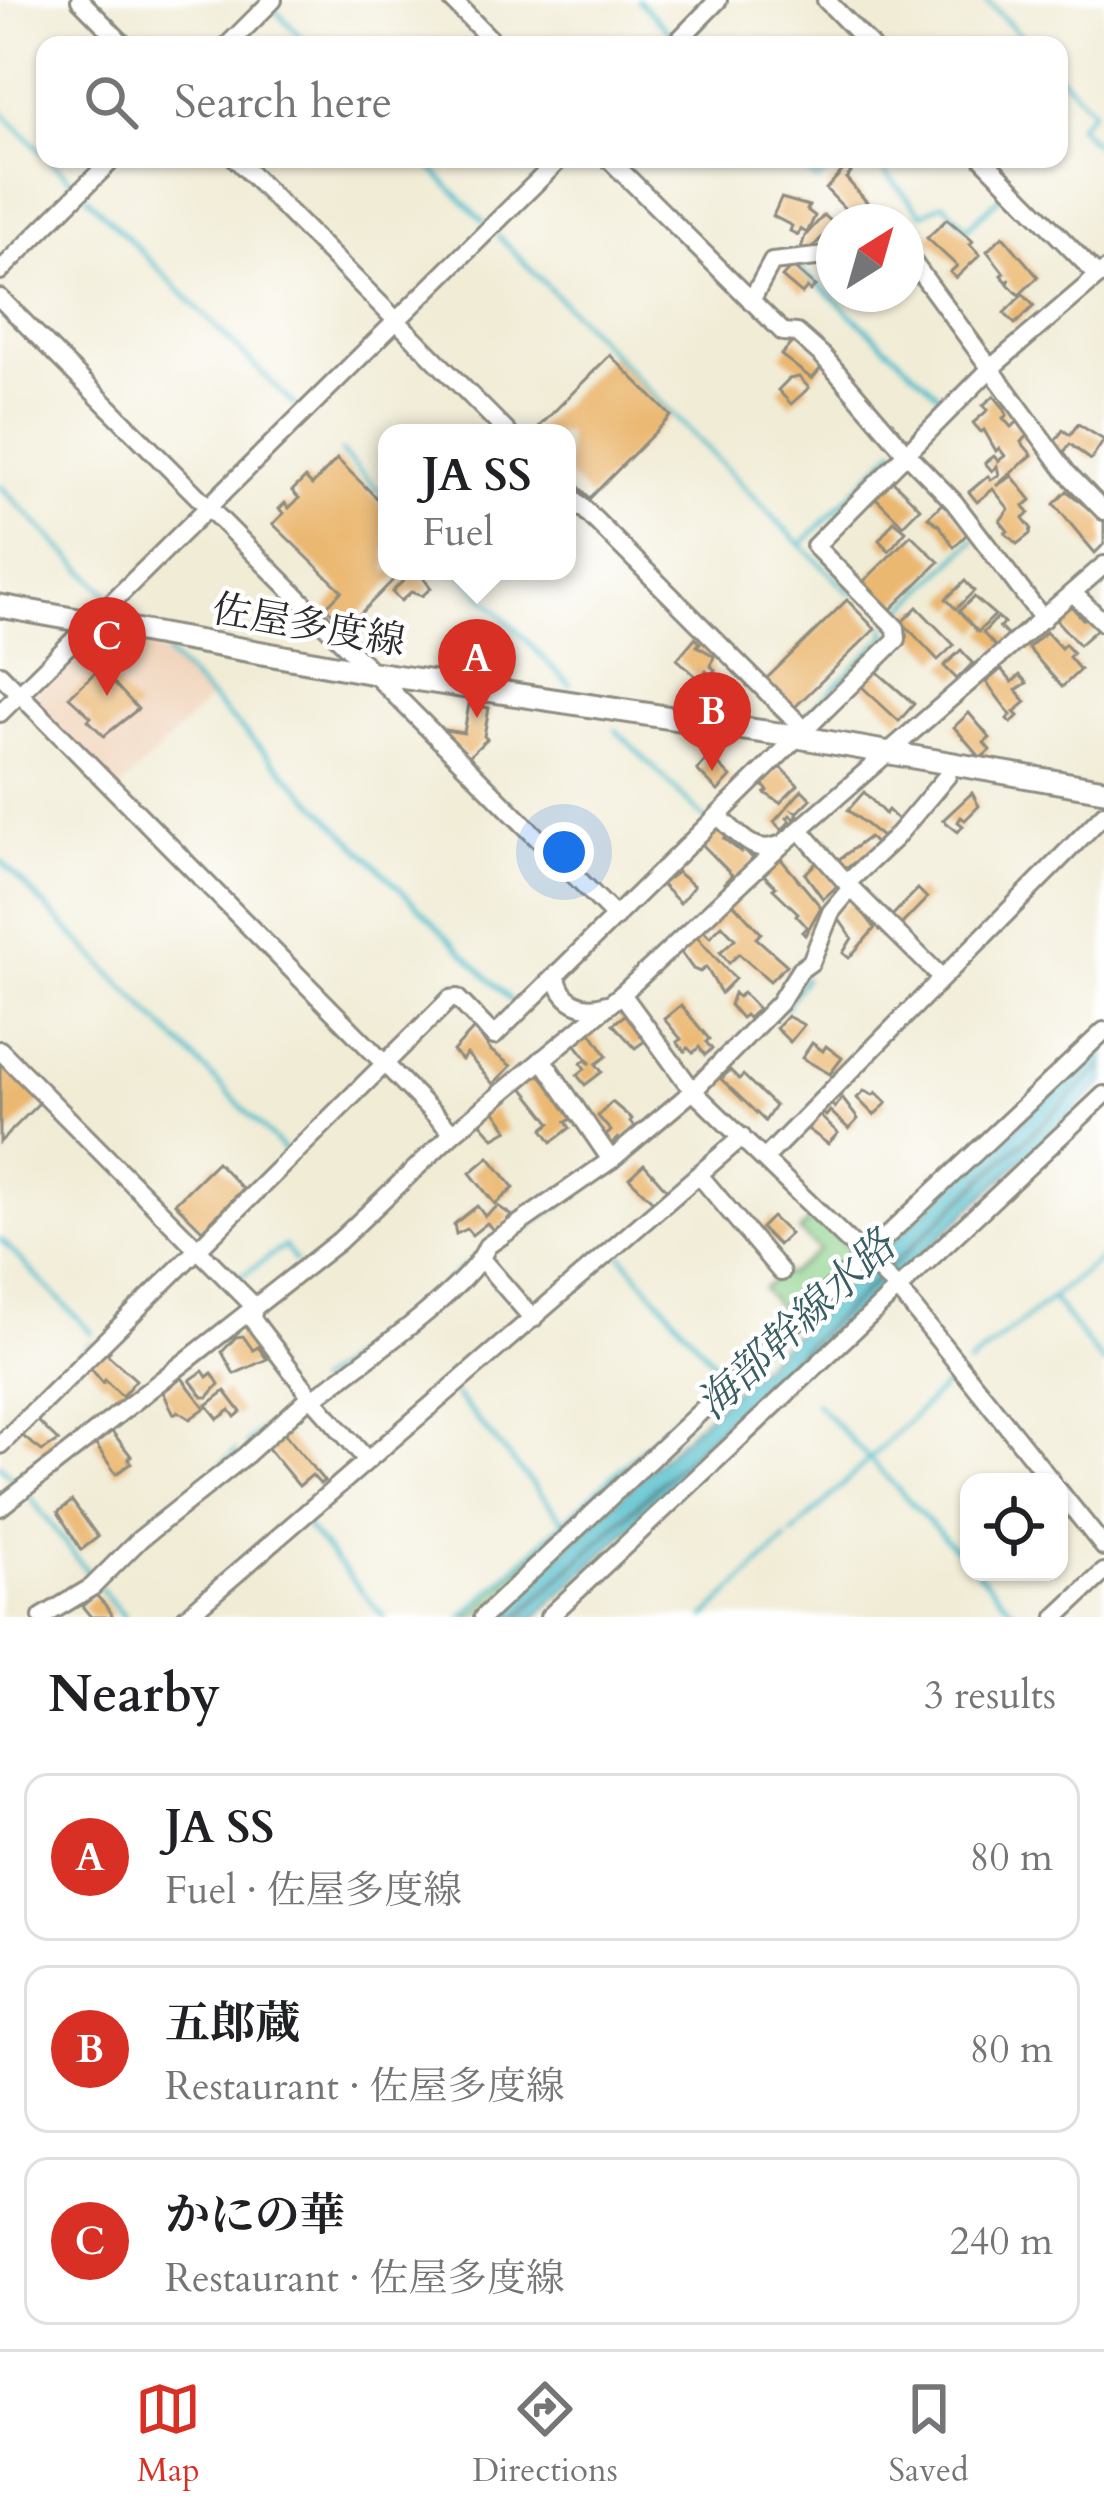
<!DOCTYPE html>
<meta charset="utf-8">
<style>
:root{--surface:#fff;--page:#f6f6f6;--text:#202124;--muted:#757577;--line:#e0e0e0;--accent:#d93025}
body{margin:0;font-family:Cardo,"Noto Serif JP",serif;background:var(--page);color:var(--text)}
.controls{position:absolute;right:36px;bottom:36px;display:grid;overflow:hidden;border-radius:24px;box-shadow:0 3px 9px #0004}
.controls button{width:108px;height:108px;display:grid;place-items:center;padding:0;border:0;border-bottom:3px solid var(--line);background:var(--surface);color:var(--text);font:60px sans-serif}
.compass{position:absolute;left:816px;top:204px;width:108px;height:108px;border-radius:50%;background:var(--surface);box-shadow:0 3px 9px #0004;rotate:37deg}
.you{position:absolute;left:564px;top:852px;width:42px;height:42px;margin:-30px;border:9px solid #fff;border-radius:50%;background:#1a73e8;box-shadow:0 0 0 18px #1a73e833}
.badge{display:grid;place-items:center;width:78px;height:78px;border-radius:50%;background:var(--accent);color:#fff;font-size:39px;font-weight:700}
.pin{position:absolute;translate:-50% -99px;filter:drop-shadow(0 3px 6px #0008)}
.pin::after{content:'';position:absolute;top:63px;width:42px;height:36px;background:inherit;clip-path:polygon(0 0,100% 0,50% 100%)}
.popup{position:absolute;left:378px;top:424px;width:198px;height:156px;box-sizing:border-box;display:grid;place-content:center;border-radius:24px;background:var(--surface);filter:drop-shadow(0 3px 9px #0005);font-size:39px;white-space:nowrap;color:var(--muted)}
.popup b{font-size:45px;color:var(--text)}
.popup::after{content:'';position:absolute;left:50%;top:100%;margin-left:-24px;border:24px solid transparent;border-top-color:var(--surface)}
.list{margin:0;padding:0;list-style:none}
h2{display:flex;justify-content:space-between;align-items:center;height:156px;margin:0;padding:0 48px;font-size:51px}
h2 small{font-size:39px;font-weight:400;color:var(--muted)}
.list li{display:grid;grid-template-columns:78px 1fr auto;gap:36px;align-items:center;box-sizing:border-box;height:168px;margin:0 24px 24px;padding:0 24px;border:3px solid var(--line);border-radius:24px}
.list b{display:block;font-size:45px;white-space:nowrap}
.list p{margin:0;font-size:39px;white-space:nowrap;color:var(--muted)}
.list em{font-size:39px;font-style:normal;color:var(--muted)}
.icon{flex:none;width:66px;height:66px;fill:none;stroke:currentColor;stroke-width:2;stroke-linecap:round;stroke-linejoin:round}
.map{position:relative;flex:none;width:1104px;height:1617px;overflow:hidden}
.search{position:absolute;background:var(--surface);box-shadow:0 3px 9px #0004;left:36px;right:36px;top:36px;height:132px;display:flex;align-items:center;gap:30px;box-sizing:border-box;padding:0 42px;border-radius:24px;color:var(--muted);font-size:45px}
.sheet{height:732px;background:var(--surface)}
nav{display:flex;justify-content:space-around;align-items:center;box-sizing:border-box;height:168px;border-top:3px solid var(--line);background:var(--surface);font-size:33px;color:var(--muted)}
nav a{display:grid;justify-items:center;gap:6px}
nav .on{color:var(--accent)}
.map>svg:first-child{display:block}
.built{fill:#f1d5bd}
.green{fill:#8dd28c;stroke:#5c7e5c;stroke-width:3}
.water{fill:#50bdca;stroke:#3e747a;stroke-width:3}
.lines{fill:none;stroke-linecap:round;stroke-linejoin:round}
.stream{stroke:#50bdca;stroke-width:4.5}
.building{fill:#ebb871}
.minor-casing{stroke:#8e8c80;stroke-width:22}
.major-casing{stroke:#8e8c80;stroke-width:27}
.minor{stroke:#fff;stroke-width:16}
.major{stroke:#fff;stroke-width:21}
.labels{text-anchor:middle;stroke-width:9;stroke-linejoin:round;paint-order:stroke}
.street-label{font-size:39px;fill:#2b2b2b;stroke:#fff}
.water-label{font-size:42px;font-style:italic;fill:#385e63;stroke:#fff}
</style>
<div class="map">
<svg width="1104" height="1617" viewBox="0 0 1104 1617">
<rect width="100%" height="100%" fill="#fff"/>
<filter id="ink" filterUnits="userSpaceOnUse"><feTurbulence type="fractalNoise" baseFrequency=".00833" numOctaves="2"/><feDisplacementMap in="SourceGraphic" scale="24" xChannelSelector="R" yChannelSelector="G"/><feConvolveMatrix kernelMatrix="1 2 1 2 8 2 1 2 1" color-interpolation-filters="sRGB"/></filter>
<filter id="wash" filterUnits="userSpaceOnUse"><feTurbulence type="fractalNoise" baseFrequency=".004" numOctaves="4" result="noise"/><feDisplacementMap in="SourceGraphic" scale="48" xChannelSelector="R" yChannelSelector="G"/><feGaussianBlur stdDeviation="2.7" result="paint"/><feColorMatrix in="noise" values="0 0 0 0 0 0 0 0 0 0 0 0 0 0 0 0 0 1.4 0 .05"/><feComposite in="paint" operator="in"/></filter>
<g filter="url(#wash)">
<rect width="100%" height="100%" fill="#f1ecd6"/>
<polygon class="built" points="115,639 156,647 209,699 119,790 33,702 37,690 87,653"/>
<polygon class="green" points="816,1214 856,1258 476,1617 466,1617 786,1317 763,1289 783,1272 788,1275 819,1250 799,1231"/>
<g class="water">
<polygon points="1104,1043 1104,1064 517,1617 492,1617"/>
<polygon points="1104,1067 1104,1083 536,1617 520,1617"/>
</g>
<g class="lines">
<g class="stream">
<polyline points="638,0 671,33"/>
<polyline points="986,0 1030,45"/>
<polyline points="273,8 309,45"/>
<polyline points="1059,75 1093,110 1078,126 1104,152"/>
<polyline points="0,110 45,155"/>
<polyline points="49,159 75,184"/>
<polyline points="422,159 484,222"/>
<polyline points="795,159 817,181 840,159"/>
<polyline points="873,159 922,214 944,203 967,228 1004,194"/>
<polyline points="87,197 295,406"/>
<polyline points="498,236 801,545"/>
<polyline points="799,267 948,403"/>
<polyline points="341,452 387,499"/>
<polyline points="0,486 107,594"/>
<polyline points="458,571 570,685"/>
<polyline points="851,594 801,545 895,449"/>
<polyline points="124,604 132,615"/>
<polyline points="899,614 974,540"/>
<polyline points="167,654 516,1006"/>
<polyline points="809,713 887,634 884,627"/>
<polyline points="616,730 706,820"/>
<polyline points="0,860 285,1151"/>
<polyline points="442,996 454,984 463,995"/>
<polyline points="785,1008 805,978"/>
<polyline points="626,1159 674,1118"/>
<polyline points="0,1239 92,1333"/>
<polyline points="490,1253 607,1173"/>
<polyline points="621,1255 723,1373"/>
<polyline points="218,1259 239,1278 285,1246 295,1261"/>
<polyline points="1052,1298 1104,1364"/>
<polyline points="968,1365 1104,1256"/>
<polyline points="315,1383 421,1305 465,1265"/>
<polyline points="455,1394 564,1521"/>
<polyline points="815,1402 969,1564"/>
<polyline points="0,1433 91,1343"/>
<polyline points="246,1444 262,1429"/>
<polyline points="223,1463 236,1451"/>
<polyline points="0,1465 18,1484"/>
<polyline points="27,1493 93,1579"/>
<polyline points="306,1526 384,1617"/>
<polyline points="792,1534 958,1373"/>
<polyline points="98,1570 113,1552"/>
<polyline points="977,1572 1019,1617"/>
<polyline points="101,1589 124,1617"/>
<polyline points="462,1617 780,1319"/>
<polyline points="705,1617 786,1539"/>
</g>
</g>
<g id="blocks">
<g class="building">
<polygon points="846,167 851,173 846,178 871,207 855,222 848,219 852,216 826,189"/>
<polygon points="781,198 809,206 807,210 815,216 807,233 800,229 798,235 790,231 792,226 773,216"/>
<polygon points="824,215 834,224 834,234 829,230 810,250 800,251 805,236"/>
<polygon points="947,219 973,241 970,244 980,255 956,278 950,272 957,266 927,238"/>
<polygon points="1003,236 1038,277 1019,295 1008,284 1010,279 1007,282 1001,275 1004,273 987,251"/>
<polygon points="792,266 815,286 810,291 807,288 802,294 782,277"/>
<polygon points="1023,294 1034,306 1015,324 1004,313"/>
<polygon points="795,339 825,363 812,379 781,355"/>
<polygon points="610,355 671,416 590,498 567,475 567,433 533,433"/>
<polygon points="799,377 809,388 791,404 778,390 789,379"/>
<polygon points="994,396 1004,408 1007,415 1003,418 1011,427 1018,422 1029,435 1021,442 1032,455 996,486 1012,476 1031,500 1024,506 1029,513 1023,518 1031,528 1030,534 1017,544 1005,533 1008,531 1000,521 1009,509 993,489 977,502 969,492 988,476 991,480 999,475 997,466 992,471 985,463 994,456 998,461 1005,456 999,448 996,451 984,430 981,432 973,423 988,410 983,405"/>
<polygon points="1078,424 1104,440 1091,460 1070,444 1061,456 1050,448 1063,430 1070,435"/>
<polygon points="337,459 387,508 387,571 402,571 347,627 326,607 342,591 273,524 284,513 279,509 285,503 289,508 299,498 292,491 305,478 312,485"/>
<polygon points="888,476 920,508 903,525 871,493"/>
<polygon points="1067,491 1104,521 1104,544 1095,553 1054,504"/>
<polygon points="944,502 969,532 954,547 940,526 928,517"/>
<polygon points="894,521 906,531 889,551 879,540"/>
<polygon points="911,535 939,562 889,611 862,583"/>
<polygon points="413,571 421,575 431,588 422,596 411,592 401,601 392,592"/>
<polygon points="965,581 974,591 956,609 946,599"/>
<polygon points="974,597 995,615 978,632 959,611"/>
<polygon points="847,600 875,629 794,708 765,680"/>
<polygon points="1070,605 1083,619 1088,614 1097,623 1097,629 1079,645 1055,619"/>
<polygon points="917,607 954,645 938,660 902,622"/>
<polygon points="998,617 1004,623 999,627 1011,639 999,650 983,633"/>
<polygon points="1046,632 1061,648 1065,644 1073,653 1069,657 1080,670 1062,687 1028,648"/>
<polygon points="695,638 700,643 697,646 714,656 711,666 715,670 711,675 706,671 699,679 677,659"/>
<polygon points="961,650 973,663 957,679 944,666"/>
<polygon points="101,667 113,673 112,681 138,709 104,736 88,720 91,717 69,697"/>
<polygon points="874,669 914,704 899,721 860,685"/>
<polygon points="1001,669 1012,682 1020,675 1027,683 1016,690 1026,702 1014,712 1018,716 1011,723 1007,719 1011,715 986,682"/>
<polygon points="469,704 489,708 484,736 487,739 467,758 442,733 445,730 464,733"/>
<polygon points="969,713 990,738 984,743 990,750 981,758 954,727"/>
<polygon points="710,756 731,777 718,791 697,770"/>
<polygon points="780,767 798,785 780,803 765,793 768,791 762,784"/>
<polygon points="802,790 811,799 798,812 794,811 798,815 794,819 790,815 787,818 790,821 782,830 774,822"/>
<polygon points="864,792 885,814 888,810 898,820 882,837 848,810"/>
<polygon points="972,793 979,806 965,820 961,817 958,822 963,826 958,832 943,820"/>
<polygon points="719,823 730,834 724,839 741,852 744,849 755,861 728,888 724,883 732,875 700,842"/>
<polygon points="869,837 876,845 846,869 838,860"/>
<polygon points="780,858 821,907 805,935 802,932 807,927 796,915 798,913 773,889 776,887 763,874"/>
<polygon points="818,861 838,885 823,899 805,874"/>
<polygon points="677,872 694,886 680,903 661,884"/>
<polygon points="918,889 927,898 897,929 888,920"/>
<polygon points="852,898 875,928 849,958 843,953 852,938 836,915"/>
<polygon points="731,901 761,933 756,938 787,965 770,981 739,954 729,963 720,952 735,939 722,925 710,937 702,929"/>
<polygon points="696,936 735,979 721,993 706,967 700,972 693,969 680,951"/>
<polygon points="734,993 738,997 743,993 758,1009 748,1018 745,1015 741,1018 730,1005"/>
<polygon points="681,1005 709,1039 706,1042 712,1049 705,1055 699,1047 693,1053 688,1048 685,1051 677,1042 681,1039 664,1019"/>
<polygon points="629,1012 649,1038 635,1048 613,1024"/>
<polygon points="787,1016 804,1025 790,1042 776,1028"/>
<polygon points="475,1028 490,1050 511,1066 493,1084 467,1054 462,1060 453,1051"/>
<polygon points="589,1029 607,1056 596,1064 602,1072 585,1085 577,1075 585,1069 581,1063 585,1060 591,1064 573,1041"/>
<polygon points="812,1043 823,1051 826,1046 842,1058 830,1074 802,1058"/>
<polygon points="0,1058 42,1100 0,1142"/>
<polygon points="730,1070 739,1079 743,1075 775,1106 765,1121 721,1079"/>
<polygon points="538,1072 573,1118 566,1122 570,1128 552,1142 543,1129 551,1123 521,1085"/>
<polygon points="864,1091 873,1095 876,1092 887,1103 874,1115 857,1098"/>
<polygon points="842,1098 858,1119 849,1129 830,1111 826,1116 819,1110 828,1101 835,1108"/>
<polygon points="612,1102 632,1119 630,1122 636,1128 621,1142 618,1138 609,1146 602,1139 611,1131 598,1116"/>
<polygon points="493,1108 508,1130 494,1138 478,1120"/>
<polygon points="817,1113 838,1133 828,1144 805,1127"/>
<polygon points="489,1157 514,1188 495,1204 470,1173"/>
<polygon points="217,1162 243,1189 202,1230 175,1203"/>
<polygon points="644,1164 668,1191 655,1203 629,1178"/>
<polygon points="477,1206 485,1216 498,1206 511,1215 500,1229 497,1227 493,1230 487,1223 472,1235 467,1229 456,1234 454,1224"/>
<polygon points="772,1217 790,1234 778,1245 761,1228"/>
<polygon points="243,1336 253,1350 258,1347 267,1359 234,1374 222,1352 236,1337"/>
<polygon points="105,1347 110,1351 107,1354 136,1380 122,1396 105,1380 103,1383 88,1365"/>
<polygon points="203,1371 207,1377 212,1373 219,1384 208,1397 203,1397 190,1380"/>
<polygon points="182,1378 205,1408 190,1419 178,1411 174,1414 163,1392"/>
<polygon points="225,1391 241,1412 235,1417 230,1410 218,1419 207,1405"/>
<polygon points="37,1420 58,1441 42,1451 21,1435"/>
<polygon points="110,1429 131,1456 128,1459 131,1463 116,1474 94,1442"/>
<polygon points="284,1433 324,1481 320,1484 312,1475 299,1486 267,1447"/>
<polygon points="72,1501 98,1537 81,1550 58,1512"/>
<polygon points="96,1595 109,1609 113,1617 91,1617 82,1606"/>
</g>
</g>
</g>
<g filter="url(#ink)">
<use href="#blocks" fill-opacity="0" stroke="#8e8c80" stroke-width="3"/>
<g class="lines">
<g class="minor-casing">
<g id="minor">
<polyline points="80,0 124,45"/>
<polyline points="452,0 496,45"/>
<polyline points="826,0 870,45"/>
<polyline points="228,45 273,0"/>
<polyline points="674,45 718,0"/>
<polyline points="236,159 508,433"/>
<polyline points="609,159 783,332 797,333 823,356 906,453 954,502 1043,619"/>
<polyline points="983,159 1097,275"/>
<polyline points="906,253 1067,473 1104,511"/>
<polyline points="0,271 113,159"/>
<polyline points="0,298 616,917"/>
<polyline points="751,301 772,262 834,255"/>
<polyline points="567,492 805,730"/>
<polyline points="1073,593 1104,623"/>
<polyline points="0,674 453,1133"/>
<polyline points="0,713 560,159"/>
<path d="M718,816C737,832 753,856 779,845"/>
<polyline points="801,831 851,888 941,977"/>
<polyline points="847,883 894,839 947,776 950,765"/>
<path d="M557,977C561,1002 583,1012 606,1004"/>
<polyline points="622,994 693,1091 898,1289 1052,1482"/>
<polyline points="0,1050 254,1306 252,1319 313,1399 367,1460"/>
<polyline points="542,1059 611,1160"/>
<polyline points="765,1158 1104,814"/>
<polyline points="700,1176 781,1272"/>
<polyline points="482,1260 533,1319"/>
<path d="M313,1399C351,1370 473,1286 487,1246L611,1160L693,1091L779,1003L800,970L811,962L831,912L851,888"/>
<polyline points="0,1445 450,999 457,998 494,1036 897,639 896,628 815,546 992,367 1104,271"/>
<polyline points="1059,1491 1104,1547"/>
<polyline points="0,1507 339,1241 453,1133 622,994 785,842 1104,565"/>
<polyline points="42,1617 92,1587 140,1539 246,1455 311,1396"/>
<polyline points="186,1617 742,1137"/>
<polyline points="483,1617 1104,1031"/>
<polyline points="549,1617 1104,1095"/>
<polyline points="1056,1617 1104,1572"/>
</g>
</g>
<g class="major-casing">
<polyline id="major" points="0,606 374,673 798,737 1104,790"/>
</g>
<use href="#minor" class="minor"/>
<use href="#major" class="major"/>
</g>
</g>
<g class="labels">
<g class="street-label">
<text transform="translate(309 624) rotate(10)" y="14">佐屋多度線</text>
</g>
<g class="water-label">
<text transform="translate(795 1324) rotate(-43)" y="15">海部幹線水路</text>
</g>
</g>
</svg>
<div class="controls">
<button><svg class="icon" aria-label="locate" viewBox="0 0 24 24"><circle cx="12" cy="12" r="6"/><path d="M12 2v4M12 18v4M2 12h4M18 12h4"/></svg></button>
</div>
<svg class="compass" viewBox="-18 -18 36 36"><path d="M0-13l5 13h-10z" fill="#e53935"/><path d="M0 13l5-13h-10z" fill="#757577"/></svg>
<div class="you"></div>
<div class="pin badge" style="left:477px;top:718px">A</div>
<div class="popup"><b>JA SS</b>Fuel</div>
<div class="pin badge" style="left:712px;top:771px">B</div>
<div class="pin badge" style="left:107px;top:696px">C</div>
<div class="search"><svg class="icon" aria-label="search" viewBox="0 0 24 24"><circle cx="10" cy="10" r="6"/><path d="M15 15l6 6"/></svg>Search here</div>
</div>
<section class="sheet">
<h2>Nearby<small>3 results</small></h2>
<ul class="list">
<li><span class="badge">A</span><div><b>JA SS</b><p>Fuel · 佐屋多度線</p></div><em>80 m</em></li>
<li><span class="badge">B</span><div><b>五郎蔵</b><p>Restaurant · 佐屋多度線</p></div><em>80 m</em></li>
<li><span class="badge">C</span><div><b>かにの華</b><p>Restaurant · 佐屋多度線</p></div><em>240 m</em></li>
</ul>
</section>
<nav>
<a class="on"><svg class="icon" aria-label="map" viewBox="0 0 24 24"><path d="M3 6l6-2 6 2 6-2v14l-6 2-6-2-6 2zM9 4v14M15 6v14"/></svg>Map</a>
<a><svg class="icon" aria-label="directions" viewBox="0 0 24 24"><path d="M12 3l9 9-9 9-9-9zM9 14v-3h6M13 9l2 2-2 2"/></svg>Directions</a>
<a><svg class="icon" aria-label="saved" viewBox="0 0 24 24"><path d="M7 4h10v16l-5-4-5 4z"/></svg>Saved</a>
</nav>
